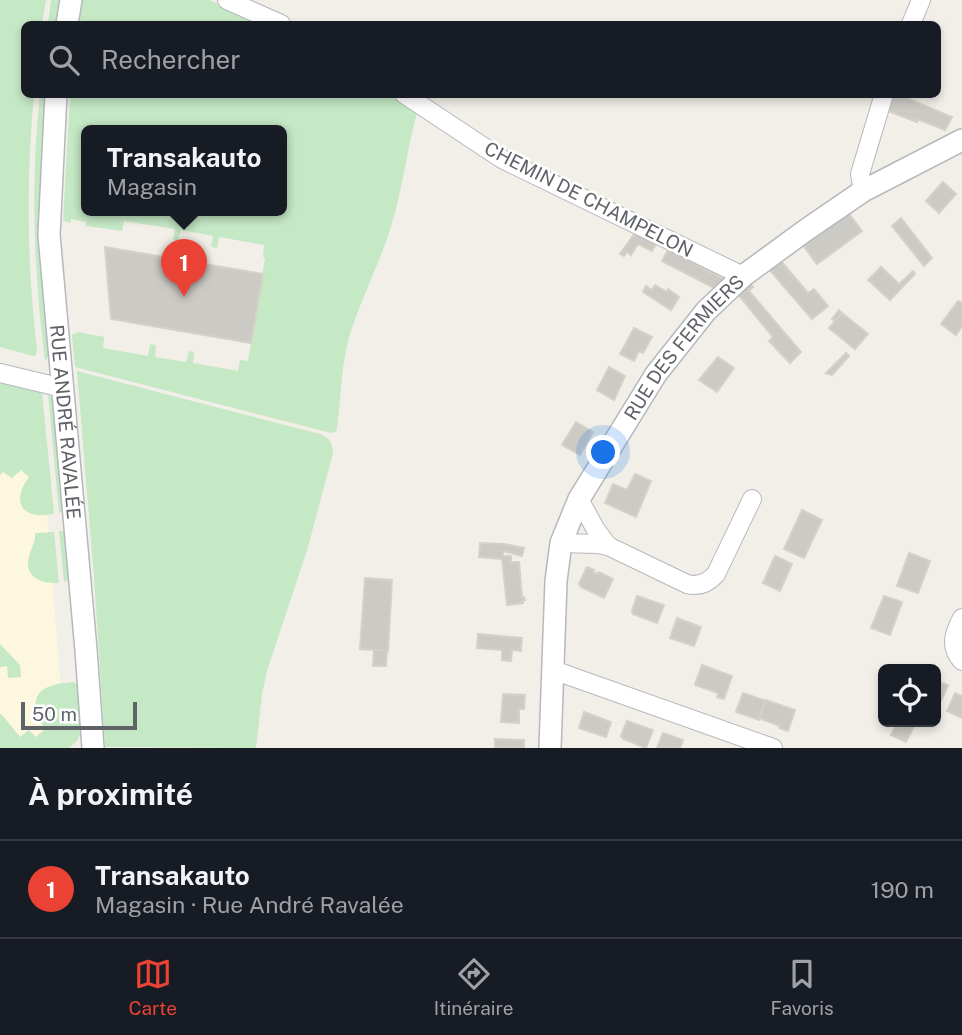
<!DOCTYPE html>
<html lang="fr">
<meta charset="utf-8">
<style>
:root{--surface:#171b24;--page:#20242c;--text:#f1f3f6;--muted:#9ea1a6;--line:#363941;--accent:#ea4335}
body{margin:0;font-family:"Public Sans",sans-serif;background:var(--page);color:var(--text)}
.controls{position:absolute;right:21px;bottom:21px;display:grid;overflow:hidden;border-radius:10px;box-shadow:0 4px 10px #0003}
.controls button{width:63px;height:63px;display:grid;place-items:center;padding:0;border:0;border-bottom:2px solid var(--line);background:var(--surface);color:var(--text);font:35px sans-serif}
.scale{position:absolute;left:21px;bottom:18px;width:116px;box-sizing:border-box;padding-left:7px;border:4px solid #5f6368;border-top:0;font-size:19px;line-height:24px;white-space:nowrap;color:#5f6368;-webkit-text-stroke:5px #fff;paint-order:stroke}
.you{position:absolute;left:604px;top:453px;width:24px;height:24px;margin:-18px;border:5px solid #fff;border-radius:50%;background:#1a73e8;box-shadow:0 0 0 10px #1a73e833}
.badge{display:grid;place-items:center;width:46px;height:46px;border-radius:50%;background:var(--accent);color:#fff;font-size:23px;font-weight:700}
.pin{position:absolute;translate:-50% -58px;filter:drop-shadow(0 2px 4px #0008)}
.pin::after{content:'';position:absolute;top:37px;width:24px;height:21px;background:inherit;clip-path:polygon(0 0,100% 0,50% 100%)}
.popup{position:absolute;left:81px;top:125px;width:206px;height:91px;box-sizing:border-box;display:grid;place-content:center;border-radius:10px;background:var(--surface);filter:drop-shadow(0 2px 5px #0005);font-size:23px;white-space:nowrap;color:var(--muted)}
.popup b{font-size:26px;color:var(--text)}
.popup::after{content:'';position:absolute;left:50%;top:100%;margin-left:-14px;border:14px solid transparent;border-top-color:var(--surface)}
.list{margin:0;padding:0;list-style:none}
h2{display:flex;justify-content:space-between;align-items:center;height:91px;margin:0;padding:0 28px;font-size:30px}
h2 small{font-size:23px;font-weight:400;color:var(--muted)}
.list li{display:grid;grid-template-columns:46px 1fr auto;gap:21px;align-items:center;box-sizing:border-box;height:98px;padding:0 28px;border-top:2px solid var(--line)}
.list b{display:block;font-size:26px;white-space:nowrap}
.list p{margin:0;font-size:23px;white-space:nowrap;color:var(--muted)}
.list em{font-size:23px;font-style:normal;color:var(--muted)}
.icon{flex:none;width:38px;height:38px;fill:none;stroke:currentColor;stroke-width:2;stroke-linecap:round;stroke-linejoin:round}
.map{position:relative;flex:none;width:962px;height:748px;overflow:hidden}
.search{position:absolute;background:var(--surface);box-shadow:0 4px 10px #0003;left:21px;right:21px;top:21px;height:77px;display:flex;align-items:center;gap:18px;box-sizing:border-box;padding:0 24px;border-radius:10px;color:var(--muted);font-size:26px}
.sheet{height:189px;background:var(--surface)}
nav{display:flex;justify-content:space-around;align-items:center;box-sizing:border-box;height:98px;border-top:2px solid var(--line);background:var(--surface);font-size:19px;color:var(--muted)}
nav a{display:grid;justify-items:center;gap:4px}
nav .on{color:var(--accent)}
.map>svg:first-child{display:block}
.commercial{fill:#fef7e0}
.green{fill:#c5e8c5;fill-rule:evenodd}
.building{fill:#cccac5;stroke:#d6d1c6;stroke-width:2}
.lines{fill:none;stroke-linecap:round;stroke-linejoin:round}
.minor-casing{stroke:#b5b8bc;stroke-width:20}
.tertiary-casing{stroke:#b5b8bc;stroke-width:24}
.minor{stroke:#fff;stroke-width:18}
.tertiary{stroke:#fff;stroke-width:21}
.labels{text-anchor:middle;stroke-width:5;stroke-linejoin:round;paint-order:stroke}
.street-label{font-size:19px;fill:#5f6368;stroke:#fff}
</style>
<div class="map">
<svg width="962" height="748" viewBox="0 0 962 748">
<rect width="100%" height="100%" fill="#f1efe8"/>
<polygon class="commercial" points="0,389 38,399 65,742 0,740"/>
<g class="green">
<path d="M0,0H46L42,24H24V94L34,95C26,179 27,265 37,350L36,355L33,356L0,347Z"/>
<polygon points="51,0 61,0 56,24 48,24"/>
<polygon points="82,0 209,0 265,24 79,24"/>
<path d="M40,95H48L50,355L45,361C34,273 30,183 40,95Z"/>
<path d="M70,95H390L417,113C407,149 403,187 392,223C381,261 362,296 350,334C341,364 341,398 337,429L335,432L331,433L75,367L72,335L78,332L104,337L103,348L148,356L150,344L156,345L155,357L186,362L189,351L194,352L193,363L238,371L240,360L248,361L265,258L263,257L264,245L219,237L217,248L211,247L213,236L181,230L178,241L173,240L175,229L124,221L122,231L86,226V222L71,219V223L63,221ZM86,131H282V211H86Z"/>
<path d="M77,371L320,434C329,437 333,444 333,453L308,547L267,671L262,694L256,748L105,747L94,577Z"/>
<path d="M0,381L42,392L54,514C48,514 41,516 36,515C13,510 19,490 29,477L21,470L12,478L3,472L0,475Z"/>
<polygon points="48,394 57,404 64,511 59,513"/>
<polygon points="59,531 69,531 71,578 64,582"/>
<path d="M54,532L59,583C44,584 26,579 28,560C30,550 36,543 35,533Z"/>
<polygon points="0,644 20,665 21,677 8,678 7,666 0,667"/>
<path d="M74,682L81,689V733L77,741L69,748H0V714L3,716L20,737L29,730L36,737L45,729C35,714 28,693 51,686C58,683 66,683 74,682Z"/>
</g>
<g class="building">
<polygon points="893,94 897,94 952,117 945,130 917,119 917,122 888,111"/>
<polygon points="943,182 956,194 939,213 926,201"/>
<polygon points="847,211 862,231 817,264 802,244"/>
<polygon points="901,218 932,258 924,266 892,226"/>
<polygon points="635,233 656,244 652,251 638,244 631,255 627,252 624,256 620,254"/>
<polygon points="105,247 263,274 251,343 111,319"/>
<polygon points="668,250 727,281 718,290 662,261"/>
<polygon points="780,260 808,293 814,289 828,306 812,319 768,268"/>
<polygon points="881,267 899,284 913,271 915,274 890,300 868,280"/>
<polygon points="749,282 753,287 749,291 801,352 790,363 769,341 773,337 736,292"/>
<polygon points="655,285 667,292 668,289 679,297 671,310 643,292 646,286 652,290"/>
<polygon points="958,301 962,303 962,326 956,335 941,324"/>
<polygon points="839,310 842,313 835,321 832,319"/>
<polygon points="842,313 868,334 855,349 829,328"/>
<polygon points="634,328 652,337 643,353 639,351 634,361 620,354"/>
<polygon points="846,353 849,356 832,375 826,373"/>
<polygon points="718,357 734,368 717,392 699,380"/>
<polygon points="609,367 625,376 614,400 597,390"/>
<polygon points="576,422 593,432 580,455 562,445"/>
<polygon points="635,474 651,481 636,517 605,503 613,484 627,490"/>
<polygon points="802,510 822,520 804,558 784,549"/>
<polygon points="480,543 504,544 524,548 522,556 503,551 503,556 511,556 511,562 519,562 522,597 524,597 525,600 523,601 523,603 507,605 502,559 479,557"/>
<polygon points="909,553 930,561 918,593 897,586"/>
<polygon points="775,556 792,564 780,591 763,583"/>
<polygon points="587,567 594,570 593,572 598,574 599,572 613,579 604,598 581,587 579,584"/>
<polygon points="365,578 392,580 388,651 360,649"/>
<polygon points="637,596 664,605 657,623 633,614 632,611"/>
<polygon points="884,596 902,602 890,635 871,628"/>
<polygon points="677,618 701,627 694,646 670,638"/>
<polygon points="478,634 522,638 521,651 512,650 511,661 502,660 502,650 477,648"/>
<polygon points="374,650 387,651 386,666 373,666"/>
<polygon points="702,665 732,676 724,699 717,697 718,693 695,685"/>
<polygon points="936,681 948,685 939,705 936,703"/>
<polygon points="743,693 766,701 759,720 736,712"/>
<polygon points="955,693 962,696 962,718 947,711"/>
<polygon points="503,694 525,695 524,709 519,709 519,723 501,722"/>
<polygon points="766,700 795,710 788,731 779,728 780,726 759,718"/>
<polygon points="584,712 611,722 606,737 579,728"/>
<polygon points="627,721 653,730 646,748 623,739 621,736"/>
<polygon points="898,722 916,722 906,742 891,735"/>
<polygon points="663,733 683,740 680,748 657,748"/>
<polygon points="495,739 524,740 524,748 495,748"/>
</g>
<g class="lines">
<g class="minor-casing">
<g id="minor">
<polyline points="227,0 281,24"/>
<polyline points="911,24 921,0"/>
<polyline points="404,94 502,159 743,276"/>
<polyline points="863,191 860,174 884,94"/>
<polyline points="0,373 63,388"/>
<polyline points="579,499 596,530 608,546"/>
<path d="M561,543L597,544L608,546L687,584C699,587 708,583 716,574L752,499"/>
<path d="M962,618C954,633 949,647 962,661"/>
<polyline points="553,670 773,748"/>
</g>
</g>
<g class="tertiary-casing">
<g id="tertiary">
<polyline points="67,24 71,0"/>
<path id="s1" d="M56,94L49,235L86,650L93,748"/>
<path id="s2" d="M550,748L556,581L561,543L579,499L656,374L706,311L743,276L806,230L863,191L962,140"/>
</g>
</g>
<use href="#minor" class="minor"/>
<use href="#tertiary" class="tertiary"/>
</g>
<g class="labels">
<g class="street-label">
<text transform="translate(589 199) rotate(27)" y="7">CHEMIN DE CHAMPELON</text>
<text dy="7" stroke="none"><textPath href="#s2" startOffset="438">RUE DES FERMIERS</textPath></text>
<text dy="7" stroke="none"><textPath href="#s1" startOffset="329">RUE ANDRÉ RAVALÉE</textPath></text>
</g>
</g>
</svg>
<div class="controls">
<button><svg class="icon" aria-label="locate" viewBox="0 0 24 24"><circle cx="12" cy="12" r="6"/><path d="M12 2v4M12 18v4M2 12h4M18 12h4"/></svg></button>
</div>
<div class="scale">50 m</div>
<div class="you"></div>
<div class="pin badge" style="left:184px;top:297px">1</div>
<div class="popup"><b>Transakauto</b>Magasin</div>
<div class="search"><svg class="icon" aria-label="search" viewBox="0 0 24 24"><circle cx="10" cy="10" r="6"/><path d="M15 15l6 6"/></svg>Rechercher</div>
</div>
<section class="sheet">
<h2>À proximité<small></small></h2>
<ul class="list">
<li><span class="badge">1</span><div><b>Transakauto</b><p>Magasin · Rue André Ravalée</p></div><em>190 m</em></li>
</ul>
</section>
<nav>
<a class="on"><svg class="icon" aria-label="map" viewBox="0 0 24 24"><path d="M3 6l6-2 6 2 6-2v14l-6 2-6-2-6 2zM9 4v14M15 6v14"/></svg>Carte</a>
<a><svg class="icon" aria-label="directions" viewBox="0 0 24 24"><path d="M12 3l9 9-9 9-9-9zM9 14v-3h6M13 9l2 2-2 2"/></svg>Itinéraire</a>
<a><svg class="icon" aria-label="saved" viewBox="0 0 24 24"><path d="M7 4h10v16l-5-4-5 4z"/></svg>Favoris</a>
</nav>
